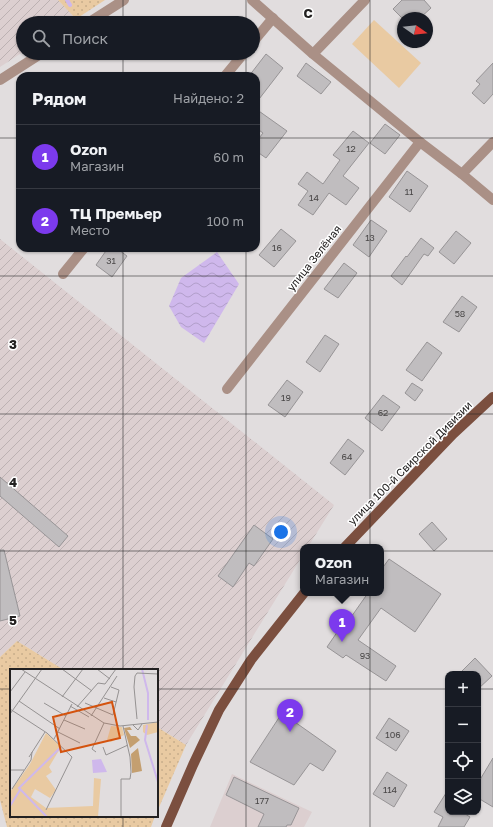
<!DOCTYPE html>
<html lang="ru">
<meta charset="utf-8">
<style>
:root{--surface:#171b24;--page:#20242c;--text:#f1f3f6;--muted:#9ea1a6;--line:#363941;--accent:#7c3aed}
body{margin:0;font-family:"Golos Text",sans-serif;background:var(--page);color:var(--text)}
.controls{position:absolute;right:12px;bottom:12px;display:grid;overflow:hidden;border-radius:8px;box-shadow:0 1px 3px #0004}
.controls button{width:36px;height:36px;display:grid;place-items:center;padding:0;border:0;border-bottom:1px solid var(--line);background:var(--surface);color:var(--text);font:20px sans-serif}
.compass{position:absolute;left:397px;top:12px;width:36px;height:36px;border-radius:50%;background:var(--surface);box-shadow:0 1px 3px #0004;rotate:104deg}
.you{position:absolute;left:281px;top:532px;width:14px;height:14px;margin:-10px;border:3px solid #fff;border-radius:50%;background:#1a73e8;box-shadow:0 0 0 6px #1a73e833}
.badge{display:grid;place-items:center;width:26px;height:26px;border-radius:50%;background:var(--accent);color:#fff;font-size:13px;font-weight:700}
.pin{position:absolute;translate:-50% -33px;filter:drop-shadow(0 1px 2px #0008)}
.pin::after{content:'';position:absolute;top:21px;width:14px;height:12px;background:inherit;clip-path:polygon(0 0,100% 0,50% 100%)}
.popup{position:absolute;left:300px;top:544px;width:84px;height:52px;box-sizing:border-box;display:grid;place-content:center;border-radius:8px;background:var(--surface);filter:drop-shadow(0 1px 3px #0005);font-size:13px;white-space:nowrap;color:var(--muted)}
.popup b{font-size:15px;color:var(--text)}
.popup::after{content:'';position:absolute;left:50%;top:100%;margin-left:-8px;border:8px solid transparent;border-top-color:var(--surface)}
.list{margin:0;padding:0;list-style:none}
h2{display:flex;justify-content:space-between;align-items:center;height:52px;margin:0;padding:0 16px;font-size:17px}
h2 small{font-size:13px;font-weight:400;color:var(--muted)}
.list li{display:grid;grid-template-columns:26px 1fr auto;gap:12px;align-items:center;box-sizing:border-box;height:64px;padding:0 16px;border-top:1px solid var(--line)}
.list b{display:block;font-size:15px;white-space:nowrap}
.list p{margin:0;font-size:13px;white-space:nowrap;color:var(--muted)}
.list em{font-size:13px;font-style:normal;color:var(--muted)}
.icon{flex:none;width:22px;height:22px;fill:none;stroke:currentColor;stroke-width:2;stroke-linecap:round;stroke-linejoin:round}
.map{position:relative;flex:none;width:493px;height:827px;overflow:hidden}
.search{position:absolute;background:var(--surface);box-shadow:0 1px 3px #0004;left:16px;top:16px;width:244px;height:44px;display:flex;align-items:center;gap:10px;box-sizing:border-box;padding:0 14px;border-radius:22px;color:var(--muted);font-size:15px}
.panel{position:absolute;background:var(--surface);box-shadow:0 1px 3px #0004;left:16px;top:72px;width:244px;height:180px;border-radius:12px}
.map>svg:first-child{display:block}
.built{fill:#dccfd0}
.industrial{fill:url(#industrial-furrows)}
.grass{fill:url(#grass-dots)}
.pitch{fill:#e9caa2}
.water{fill:url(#water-waves)}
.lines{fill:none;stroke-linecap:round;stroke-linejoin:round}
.stream{stroke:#cfb8ec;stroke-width:4}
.building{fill:#c0bdbf;stroke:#979496}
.minor{stroke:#aa9086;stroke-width:10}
.major{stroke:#7b4f3f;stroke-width:10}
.grid{fill:none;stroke:#232121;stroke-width:1;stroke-opacity:0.55}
.labels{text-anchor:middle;stroke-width:3;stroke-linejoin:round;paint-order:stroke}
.number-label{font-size:9px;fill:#4a4848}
.street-label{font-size:11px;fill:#232121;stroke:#fff}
.inset-river{fill:none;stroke:#cfb8ec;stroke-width:2}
.inset-road{fill:none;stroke:#959292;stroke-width:1}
.view{fill:#d4530e;fill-opacity:0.15;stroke:#d4530e;stroke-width:2}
.inset-edge{fill:none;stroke:#232121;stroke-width:2}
.grid-label{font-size:13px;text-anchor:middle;font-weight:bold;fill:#232121;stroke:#fff;stroke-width:3;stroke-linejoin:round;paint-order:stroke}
</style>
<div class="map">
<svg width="493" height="827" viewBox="0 0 493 827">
<defs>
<pattern id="industrial-furrows" width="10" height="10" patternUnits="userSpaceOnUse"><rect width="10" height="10" fill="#dccfd0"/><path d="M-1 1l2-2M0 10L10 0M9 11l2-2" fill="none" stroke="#bcb1b2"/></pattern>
<pattern id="grass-dots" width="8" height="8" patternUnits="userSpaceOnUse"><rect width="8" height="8" fill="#e9caa2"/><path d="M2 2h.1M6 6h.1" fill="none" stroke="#c8ad8b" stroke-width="1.8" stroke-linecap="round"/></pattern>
<pattern id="water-waves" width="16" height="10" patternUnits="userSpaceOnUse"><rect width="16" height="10" fill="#cfb8ec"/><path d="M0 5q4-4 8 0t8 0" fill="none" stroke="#b19eca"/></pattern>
</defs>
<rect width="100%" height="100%" fill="#e1ddde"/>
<polygon class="built" points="232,774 312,812 304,827 210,827"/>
<g class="industrial">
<polygon points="0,0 58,0 76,19 69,23 23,23 23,52 0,67"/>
<polygon points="0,239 334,505 308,547 303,547 303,555 186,745 157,727 157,670 64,670 17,641 0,657"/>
</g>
<g class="grass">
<polygon points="58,0 105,0 76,19"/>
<polygon points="17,641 64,670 11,670 11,816 155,816 151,827 7,827 0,800 0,657"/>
<polygon points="157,727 186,745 157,812"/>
</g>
<polygon class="pitch" points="374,20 421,63 399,88 352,44"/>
<polygon class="water" points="217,252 239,284 204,343 181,327 169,306 181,278"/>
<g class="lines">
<polyline class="stream" points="67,0 70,5"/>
</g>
<g class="building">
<polygon points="402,0 424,0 431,8 420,18 402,18 393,9"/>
<polygon points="266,54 283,68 256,103 256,76 249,76"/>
<polygon points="306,63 331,82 321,94 297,76"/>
<polygon points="493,63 493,94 484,104 472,93 480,84 476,81"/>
<polygon points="256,109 287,131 266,158 256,151 256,142 263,133 256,128"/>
<polygon points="385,124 400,135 385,154 370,143"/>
<polygon points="353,131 369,143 343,176 359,188 346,205 329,193 313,215 298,205 308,191 298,184 307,172 323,184 340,160 333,155"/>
<polygon points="407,171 428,186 410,212 389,197"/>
<polygon points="371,220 387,231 369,257 353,245"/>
<polygon points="281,229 296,241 274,267 259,255"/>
<polygon points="456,231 471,243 454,264 439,252"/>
<polygon points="421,238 434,248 428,256 424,254 402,285 391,276 406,256 407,257"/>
<polygon points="108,248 116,248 127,256 112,277 96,265"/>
<polygon points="344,263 357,273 338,298 324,289"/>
<polygon points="462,296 477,307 459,332 443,322"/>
<polygon points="325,335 339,344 320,372 306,362"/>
<polygon points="427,342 442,353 422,381 406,370"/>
<polygon points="287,380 303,392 285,417 268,405"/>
<polygon points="412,383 423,390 415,401 405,393"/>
<polygon points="383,395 400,407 382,431 365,418"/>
<polygon points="348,439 364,451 345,475 330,463"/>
<polygon points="0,477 68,536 59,547 0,496"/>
<polygon points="432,522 447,539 434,551 419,534"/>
<polygon points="254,525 273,539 254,566 249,563 233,587 218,576"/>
<polygon points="0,550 4,550 20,616 0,621"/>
<polygon points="389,559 441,594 415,632 381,608 358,640 396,666 386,681 346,655 343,658 327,647 340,628 342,630 368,593 381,593 381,570"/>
<polygon points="475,658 492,676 478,689 478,674 459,674"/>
<polygon points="282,713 336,751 323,771 310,763 294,785 250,762"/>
<polygon points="389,718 409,731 396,751 376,738"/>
<polygon points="493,758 493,807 478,798 478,783"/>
<polygon points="387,772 407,785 394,807 373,794"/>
<polygon points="234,777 299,808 291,825 287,825 286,827 258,827 264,814 226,795"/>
<polygon points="448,790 448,812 462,812 470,817 464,827 438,827 443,817 434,812"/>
</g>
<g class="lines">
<g class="minor">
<polyline points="252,0 313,54 420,142 462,174 493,200"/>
<polyline points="88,23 124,0"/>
<polyline points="253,42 273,18"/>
<polyline points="313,54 365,0"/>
<polyline points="225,76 244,53"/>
<polyline points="0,80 42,53"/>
<polyline points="462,174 493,142"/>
<polyline points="63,274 84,248"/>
<polyline points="227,389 420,142"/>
</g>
<g class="major">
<polyline points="345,547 453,434 493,397"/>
<polyline points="166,827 193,765 219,710 251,660 304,593"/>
</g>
</g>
<path class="grid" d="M123,0V23M246,0V23M370,0V827M123,53V76M246,53V76M0,138H20M256,138H493M123,248V670M246,248V827M0,276H493M0,414H493M0,551H493M0,689H11M157,689H448M478,689H493M123,816V827"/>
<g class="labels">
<g class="number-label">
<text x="351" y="152">12</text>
<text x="409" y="195">11</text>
<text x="314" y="201">14</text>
<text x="370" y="241">13</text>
<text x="277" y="251">16</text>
<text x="111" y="264">31</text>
<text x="460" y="317">58</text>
<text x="286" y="401">19</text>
<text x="383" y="416">62</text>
<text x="347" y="460">64</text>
<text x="365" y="659">93</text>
<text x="393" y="738">106</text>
<text x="390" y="793">114</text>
<text x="262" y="804">177</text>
</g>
<g class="street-label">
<text transform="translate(314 258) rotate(-52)" y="4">улица Зелёная</text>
<text transform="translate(410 463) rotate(-45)" y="4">улица 100-й Свирской Дивизии</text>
</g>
</g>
<g transform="translate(10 669)">
<rect width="148" height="148" fill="#e1ddde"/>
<path d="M148,53V63L137,66L133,63V56ZM101,57L112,58L114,66L101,73L97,71ZM36,64L51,78L39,98L42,103L36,107L46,121L40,129L25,120L21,128L36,139L83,137L84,109L91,110L88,148H0V123L20,95Z" fill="#e9caa2"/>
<path d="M120,58L122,61H117L121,67H126L130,71L120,79L114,59ZM128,79L132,102L122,104L121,85Z" fill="#c49f70"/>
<path d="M91,90L97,103L83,104L82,91Z" fill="#cfb8ec"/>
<path class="inset-river" d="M132,0L138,24V51M137,56L135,71L148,113M0,137L10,121M37,148L9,119L50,79"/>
<path class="inset-road" d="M11,0L94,54L110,57L148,53M52,0L82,22M87,0L100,10M0,23L15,3M52,28L73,0M94,29L106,33M9,32L50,60M34,34L56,47M75,34L103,46L109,21L101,18M60,37L79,48M67,38L88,14L95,15L106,0M0,40L37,64L62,88L36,141M0,45L32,0M81,47L107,7M127,50L124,18L125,7L127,4L148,5M54,51L75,60M123,56L128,61L132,55M48,63L70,74M44,70L62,35M93,78L96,86L118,76M86,83L82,80L94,54M19,88L35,63M0,101H14M2,120L21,91L22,83M111,148V110H120L121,103L120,88L113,57"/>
<path class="view" d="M102,33L110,69L51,83L43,48Z"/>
<rect width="148" height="148" class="inset-edge"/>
</g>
<g class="grid-label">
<text x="308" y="18">C</text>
<text x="13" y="349">3</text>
<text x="13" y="487">4</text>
<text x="13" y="625">5</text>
</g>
</svg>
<div class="controls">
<button>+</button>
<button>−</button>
<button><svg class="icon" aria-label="locate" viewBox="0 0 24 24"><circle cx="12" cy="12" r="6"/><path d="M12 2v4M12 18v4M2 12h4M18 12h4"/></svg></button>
<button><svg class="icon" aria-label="layers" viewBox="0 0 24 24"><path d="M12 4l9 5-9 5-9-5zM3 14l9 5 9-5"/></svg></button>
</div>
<svg class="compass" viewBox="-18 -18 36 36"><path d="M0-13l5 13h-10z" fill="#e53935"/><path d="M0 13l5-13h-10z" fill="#9ea1a6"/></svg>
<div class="you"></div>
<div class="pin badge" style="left:342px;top:642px">1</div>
<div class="popup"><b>Ozon</b>Магазин</div>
<div class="pin badge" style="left:290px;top:732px">2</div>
<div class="search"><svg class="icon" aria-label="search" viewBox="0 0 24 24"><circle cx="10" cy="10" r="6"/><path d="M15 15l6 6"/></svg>Поиск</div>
<section class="panel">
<h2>Рядом<small>Найдено: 2</small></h2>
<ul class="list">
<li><span class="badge">1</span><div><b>Ozon</b><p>Магазин</p></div><em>60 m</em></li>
<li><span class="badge">2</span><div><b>ТЦ Премьер</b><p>Место</p></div><em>100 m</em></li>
</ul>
</section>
</div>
